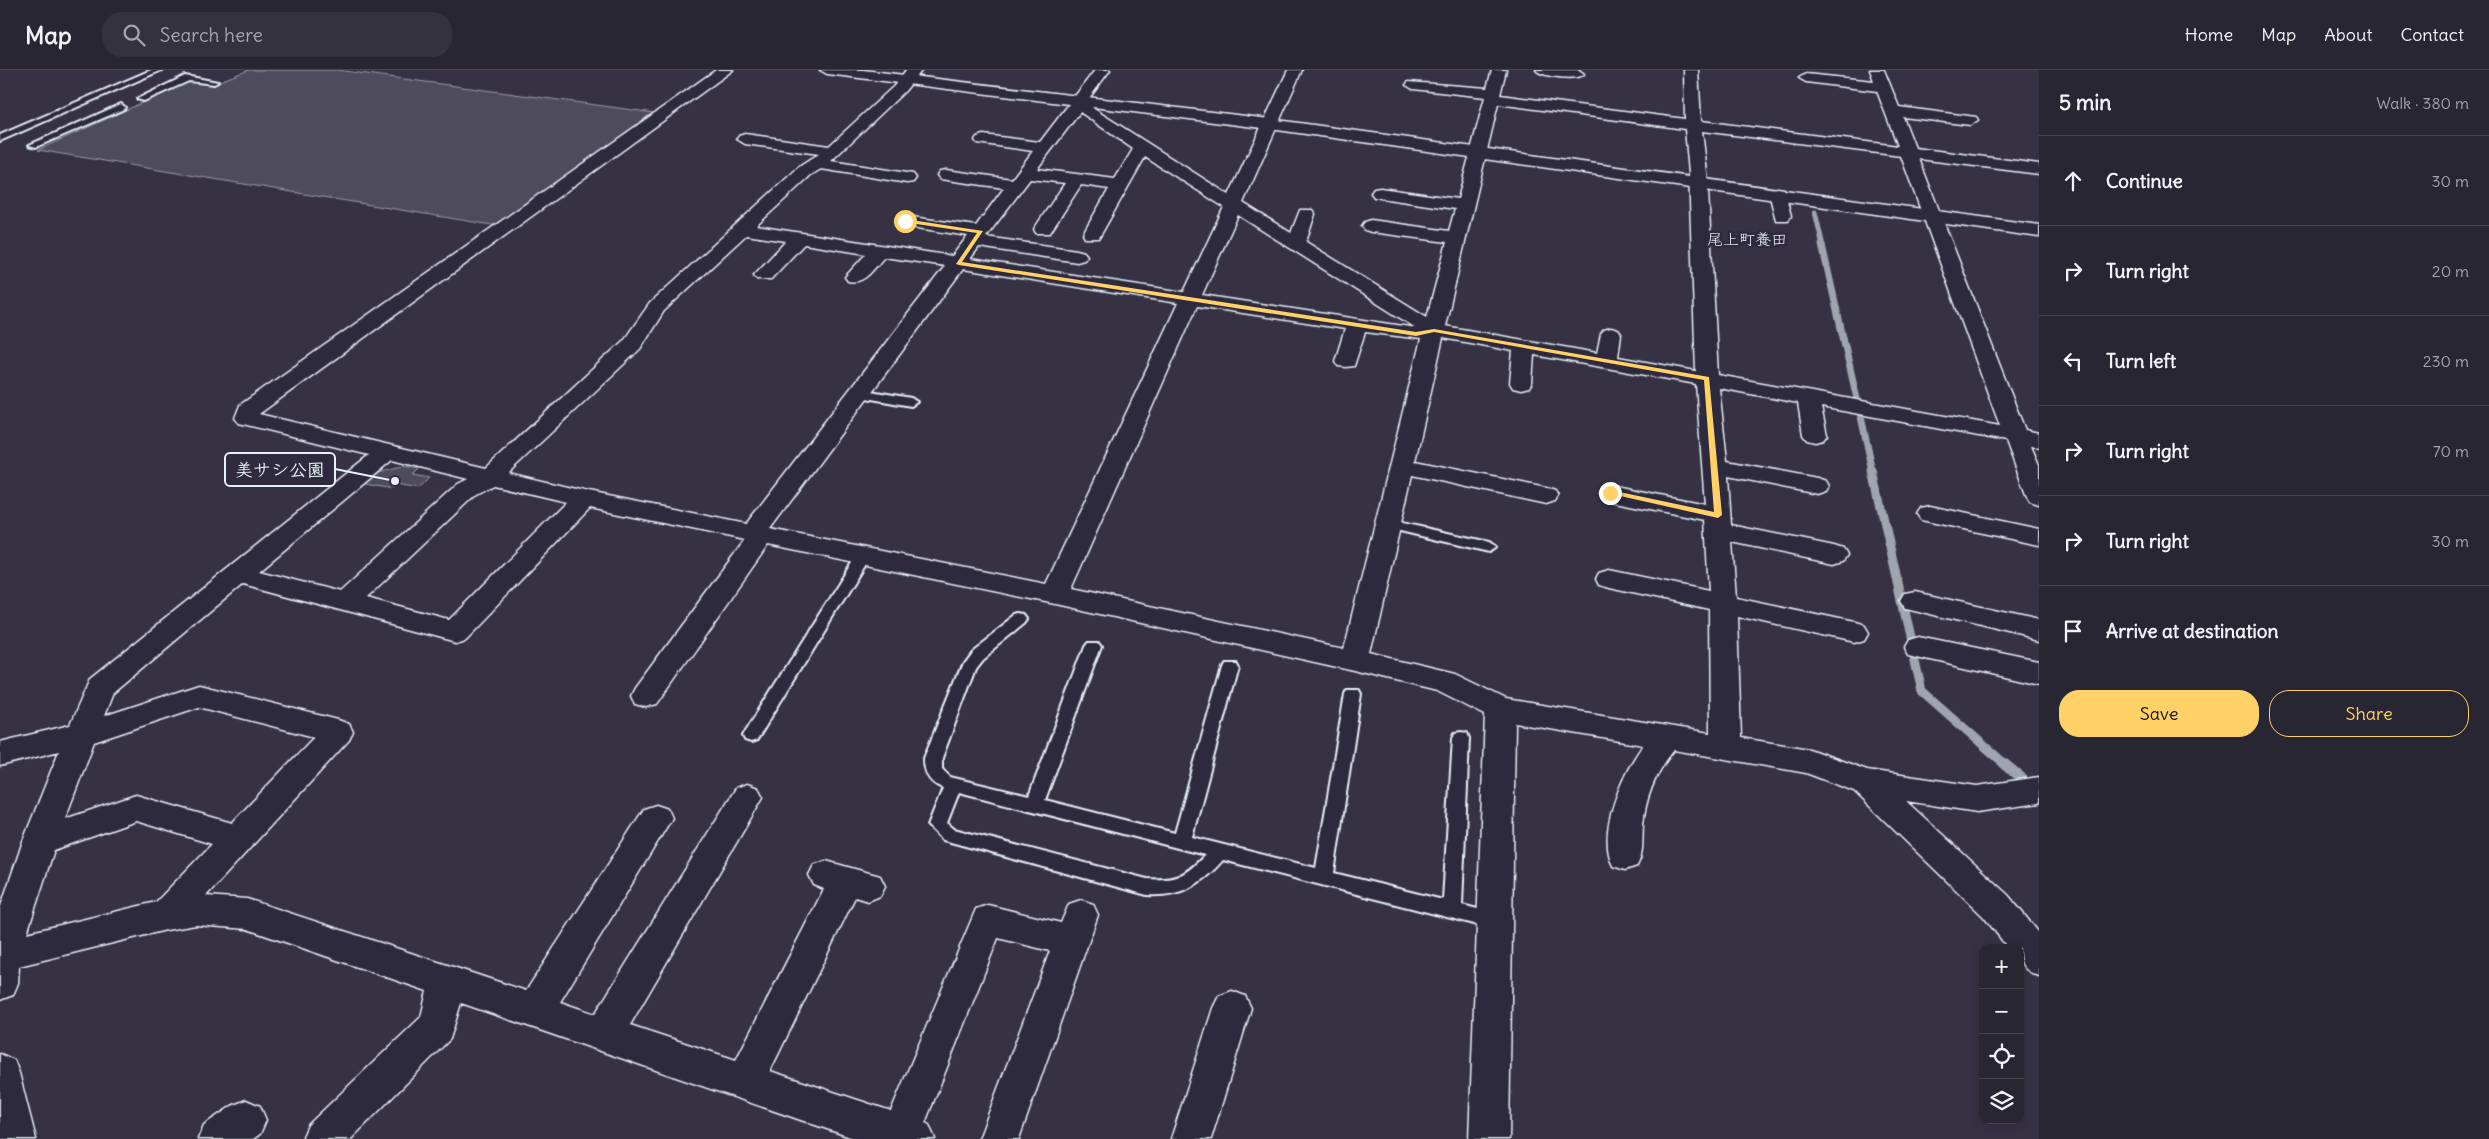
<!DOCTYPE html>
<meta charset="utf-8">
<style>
:root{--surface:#282633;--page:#34323f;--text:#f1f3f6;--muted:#a5a5ac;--line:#44434e;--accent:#ffd166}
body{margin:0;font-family:Delius,"Klee One",sans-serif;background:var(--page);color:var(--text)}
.controls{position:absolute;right:15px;bottom:15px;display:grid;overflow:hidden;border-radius:10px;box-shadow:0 2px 8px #0003}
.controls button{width:45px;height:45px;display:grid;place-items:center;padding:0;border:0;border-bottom:1px solid var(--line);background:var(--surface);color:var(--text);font:25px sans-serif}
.stop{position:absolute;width:15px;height:15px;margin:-11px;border:4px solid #ffd166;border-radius:50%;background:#fff}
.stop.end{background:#ffd166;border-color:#fff;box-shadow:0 1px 5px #0008}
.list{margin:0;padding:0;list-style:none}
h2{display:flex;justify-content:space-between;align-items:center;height:65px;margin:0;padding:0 20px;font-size:21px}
h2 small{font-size:16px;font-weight:400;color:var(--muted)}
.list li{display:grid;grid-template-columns:32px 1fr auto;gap:15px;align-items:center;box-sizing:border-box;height:90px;padding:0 20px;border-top:1px solid var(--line)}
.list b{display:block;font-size:19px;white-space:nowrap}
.list em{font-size:16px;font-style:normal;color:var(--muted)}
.actions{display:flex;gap:10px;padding:15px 20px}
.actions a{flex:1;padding:11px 0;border:1px solid var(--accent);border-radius:20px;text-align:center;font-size:18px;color:var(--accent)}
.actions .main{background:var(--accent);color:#111}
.icon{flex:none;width:28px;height:28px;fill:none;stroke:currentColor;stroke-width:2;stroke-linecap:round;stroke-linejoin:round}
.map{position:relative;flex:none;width:2039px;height:1069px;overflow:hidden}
header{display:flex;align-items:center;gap:30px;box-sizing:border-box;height:70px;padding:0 25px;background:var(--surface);border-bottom:1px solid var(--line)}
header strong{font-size:24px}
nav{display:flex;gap:28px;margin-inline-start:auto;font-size:18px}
.search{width:350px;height:45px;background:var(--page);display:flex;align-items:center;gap:12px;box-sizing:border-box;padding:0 18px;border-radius:20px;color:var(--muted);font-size:19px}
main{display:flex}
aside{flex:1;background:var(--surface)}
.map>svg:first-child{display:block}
.green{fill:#4d4b5c;stroke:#9a9eaa}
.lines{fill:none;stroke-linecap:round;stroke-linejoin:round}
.stream-far3{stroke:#a0a4af;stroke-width:5}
.stream-far2{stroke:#a0a4af;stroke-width:7}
.stream-far1{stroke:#a0a4af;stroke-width:9}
.stream{stroke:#a0a4af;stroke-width:11}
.service-casing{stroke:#e8f1f8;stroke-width:4}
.minor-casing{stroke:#e8f1f8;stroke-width:3}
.tertiary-casing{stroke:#e8f1f8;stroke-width:3}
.service{fill:#2f2a3d;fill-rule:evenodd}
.minor{fill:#2f2a3d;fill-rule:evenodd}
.tertiary{fill:#2f2a3d;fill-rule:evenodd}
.route{fill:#ffd166}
.labels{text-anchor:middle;stroke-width:5;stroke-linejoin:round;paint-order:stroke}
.far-quarter-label{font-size:16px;fill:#e8f1f8;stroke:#2f2a3d}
.leader{fill:none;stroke:#e8f1f8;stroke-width:2}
.callout-dot{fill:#e8f1f8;stroke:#2f2a3d;stroke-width:2}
.callout{fill:#2f2a3d;stroke:#e8f1f8;stroke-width:2}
.callout-label{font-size:18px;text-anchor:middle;font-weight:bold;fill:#e8f1f8}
</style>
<header>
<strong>Map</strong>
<div class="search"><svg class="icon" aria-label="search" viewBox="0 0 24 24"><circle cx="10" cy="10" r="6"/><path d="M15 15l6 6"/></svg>Search here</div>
<nav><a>Home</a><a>Map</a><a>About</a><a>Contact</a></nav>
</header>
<main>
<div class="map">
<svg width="2039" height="1069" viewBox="0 0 2039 1069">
<rect width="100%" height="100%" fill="#363244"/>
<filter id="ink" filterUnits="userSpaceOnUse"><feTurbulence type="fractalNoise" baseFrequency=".02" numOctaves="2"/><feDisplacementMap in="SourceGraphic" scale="10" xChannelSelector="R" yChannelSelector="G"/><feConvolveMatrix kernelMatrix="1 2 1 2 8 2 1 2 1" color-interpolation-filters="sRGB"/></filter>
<g filter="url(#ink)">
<g class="green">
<polygon points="249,0 337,0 655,43 498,156 38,80 190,11 212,14"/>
<polygon points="405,396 419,399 413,405 429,408 418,419 396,415 392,419 360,413 373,404"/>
</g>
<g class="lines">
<polyline class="stream-far3" points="1815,142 1823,176"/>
<g class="stream-far2">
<polyline points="1822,175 1858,333"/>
<polyline points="1860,342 1873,402"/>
</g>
<polyline class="stream-far1" points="1873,401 1922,621 2005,694"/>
<polyline class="stream" points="2003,693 2021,708"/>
<g class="service-casing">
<g id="service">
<polygon points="151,0 162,0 0,71 0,65"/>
<polygon points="185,6 218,12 214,14 189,11 144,31 137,29"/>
<polygon points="121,34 125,37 124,39 36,77 29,75"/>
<polygon points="859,319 911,328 917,332 911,336 855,326 853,323 855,320"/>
<polygon points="1388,450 1489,472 1496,477 1489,482 1383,457 1381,454 1383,451"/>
<polygon points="863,481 870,486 757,670 751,672 745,670 743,666 745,662 858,483"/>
<path d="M1021,544L1026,545L1029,549L1026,553L983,588L976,597L942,688V699L950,707L1029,726L1086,575L1089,571H1099L1102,575L1045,730L1175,763L1222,595L1224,591H1236L1238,595L1192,767L1316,798L1345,624L1347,620H1359L1361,624L1334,803L1443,830L1453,668L1455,663L1461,662L1467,663L1469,668L1462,835L1501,845L1504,851L1501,857L1494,859L1223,790C1201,815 1181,827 1147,825L943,770L928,755L943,718C928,713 924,702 924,688L963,591L971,580L1016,545ZM959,722L1205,785C1185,806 1176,811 1147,809L954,759L947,753Z"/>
</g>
</g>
<g class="minor-casing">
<g id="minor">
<path d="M716,0H733L259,344L486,398L624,270L650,233L799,97L819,84L745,74L737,69L739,66L745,64L829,76L894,16L906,0H922L905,21L831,91L913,104L916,108L913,112L907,113L821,99L811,105L756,156L952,186L968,166L905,156L899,155L896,151L899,147L905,146L976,156L1004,118L940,109L937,105L940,101L946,100L1012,109L1033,81L977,73L975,70L977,67L983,65L1040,72L1095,0H1110L1087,31L1094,39L1229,125L1288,0H1302L1243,133L1291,163L1300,140H1312L1315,144L1306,172L1427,247L1447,172L1371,162L1365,160L1362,156L1365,152L1371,150L1449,161L1455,139L1380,128L1374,127L1371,123L1374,119L1380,118L1458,129L1485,27L1413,19L1406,15L1408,12L1487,18L1492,0H1506L1500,25L1685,49L1684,0H1698L1701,51L1898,76L1877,21L1806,12L1799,8L1806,4L1874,11L1870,0H1884L1899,37L1976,47L1978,50L1970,55L1903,47L1915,78L2039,94V104L1919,89L2025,360L2039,363V377L2031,376L2039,395V435L2030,432L2027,427L2006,371L1821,337L1827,365L1823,370L1815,372L1807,370L1803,365L1798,333L1719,318L1727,391L1817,408L1826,411L1829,416L1826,421L1817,424L1728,406L1731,455L1834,476L1843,479L1847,485L1843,491L1834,494L1732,472L1736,527L1854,552L1864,555L1868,562L1864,569L1854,572L1737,546L1741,668L1809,679L1867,700L1977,716L2039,707V733L1977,742L1906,731L2008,825L2039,863V906C2023,900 2020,895 2020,878H2008L1984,847L1854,721L1806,703L1674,680C1656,702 1646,726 1643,754C1642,769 1644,783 1637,796L1625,800L1613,796C1596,762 1623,703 1643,675L1515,653L1509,1069H1469L1485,645L1437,621L1355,601L1055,534L768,475L657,634L646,637L635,634L631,626L635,618L745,470L590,438L465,568L455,571L243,514L113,623L104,646L199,615L338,650L349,654L353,662L349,670L206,826L247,829L526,921L644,739L656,735L668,739L672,748L560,932L595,944L736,718L747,714L758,718L763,727L630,955L736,990L824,819L814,815L809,805L814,795L826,791L880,806L885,816L880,826L868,831L855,827L770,1001L891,1041L976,839L988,835L1061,853L1069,834L1081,830L1093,834L1098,845L1019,1069H979L1050,881L998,868L925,1053L929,1055L935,1069H856L461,933L450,969L351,1069H302L308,1055L421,947L427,921L247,859L196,855L166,860L19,896L18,913L13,925L0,930V839L23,771L59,681L0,696V672L70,655L90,609L369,385L239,353L235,348L240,335ZM1498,34L1685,59L1689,103L1696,301L1618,287L1621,264L1618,260L1611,258L1604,260L1601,264L1597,283L1445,256ZM1080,42L1133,79L1115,109L1037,99ZM1702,61L1901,86L2000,356L1718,305L1707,103ZM1145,87L1224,137L1184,222L970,189L979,177L1077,192L1084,190L1087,186L1084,182L1077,180L986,167L1030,109L1065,113L1034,159L1036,163H1050L1081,115L1109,119L1083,164L1085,168H1099ZM1238,145L1416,258L1202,225ZM746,165L786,171L754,205L757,209H771L804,174L866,184L845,207L848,211C865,215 874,198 884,187L945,196L746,454L584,421L508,403L640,279L664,241ZM963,199L1178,233L1046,514L770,459ZM1197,236L1345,259L1335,291L1338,296L1346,297L1354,296L1365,262L1421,269L1344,578L1071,519ZM1443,268L1513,281L1510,313L1513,318L1521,320L1529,318L1532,313L1534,285L1696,314L1705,434L1610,415L1601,418L1598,423L1601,428L1610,431L1705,450L1709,521L1609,500L1599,503L1596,509L1599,515L1609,518L1709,540L1710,663L1506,629L1455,604L1371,584L1412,405L1546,434L1555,431L1558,426L1555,421L1546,418L1415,391ZM392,390L468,409L458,414L340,522L259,501ZM493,415L566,432L449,550L366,528L476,424ZM199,637L314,667L232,753L136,725L65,749L94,672ZM136,751L212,774L156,832L27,863L54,780Z"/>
<path d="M1536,0H1579L1584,4C1579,11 1541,7 1536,0Z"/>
<polygon points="1778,118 1784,119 1791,146 1788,150 1776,150 1769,123 1772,119"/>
<polygon points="1930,436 2039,459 2039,475 1921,450 1917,444 1921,438"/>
<polygon points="1915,522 2039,550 2039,570 1905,538 1901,531 1905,524"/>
<polygon points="1918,567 2039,592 2039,614 1908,584 1904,577 1908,570"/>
<polygon points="1232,921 1245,926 1251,938 1211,1069 1171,1069 1213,938 1219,926"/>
<polygon points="0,984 14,990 19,1003 36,1069 0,1069"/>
<polygon points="246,1030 260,1036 266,1050 260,1064 253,1069 198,1069 204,1055 232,1036"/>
</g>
</g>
<g class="tertiary-casing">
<polygon id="tertiary" points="820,0 863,0 1270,49 2039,155 2039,167 1270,59 827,4"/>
</g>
<use href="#service" class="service"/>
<use href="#minor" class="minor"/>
<use href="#tertiary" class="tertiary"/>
</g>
</g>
<polygon class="route" points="905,149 983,161 962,192 1416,262 1434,259 1709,307 1722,445 1718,448 1607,423 1610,420 1714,442 1704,310 1434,262 1416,266 959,195 956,194 977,163 903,152"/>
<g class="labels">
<g class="far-quarter-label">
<text x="1747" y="175">尾上町養田</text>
</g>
</g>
<path class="leader" d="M395 411L335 399"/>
<circle class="callout-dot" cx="395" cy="411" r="5"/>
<rect class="callout" x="225" y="383" width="110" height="33" rx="5"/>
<g class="callout-label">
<text x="280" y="406">美サシ公園</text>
</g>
</svg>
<div class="controls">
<button>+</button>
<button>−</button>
<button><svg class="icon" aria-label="locate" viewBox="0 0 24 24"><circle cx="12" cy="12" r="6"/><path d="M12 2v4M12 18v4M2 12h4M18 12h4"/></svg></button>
<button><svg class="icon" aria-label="layers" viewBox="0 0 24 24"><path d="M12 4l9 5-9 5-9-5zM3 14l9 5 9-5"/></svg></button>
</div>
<div class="stop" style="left:905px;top:151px"></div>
<div class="stop end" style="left:1610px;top:423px"></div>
</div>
<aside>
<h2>5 min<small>Walk · 380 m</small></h2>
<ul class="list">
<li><svg class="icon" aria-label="ahead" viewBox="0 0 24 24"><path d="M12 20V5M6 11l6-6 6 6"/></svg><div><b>Continue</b></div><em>30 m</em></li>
<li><svg class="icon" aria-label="right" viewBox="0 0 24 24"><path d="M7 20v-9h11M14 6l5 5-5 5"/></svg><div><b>Turn right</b></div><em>20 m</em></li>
<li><svg class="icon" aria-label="left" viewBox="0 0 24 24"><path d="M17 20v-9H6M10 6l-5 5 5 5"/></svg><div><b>Turn left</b></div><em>230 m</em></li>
<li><svg class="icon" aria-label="right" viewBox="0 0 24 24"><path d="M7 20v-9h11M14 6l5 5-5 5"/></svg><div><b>Turn right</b></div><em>70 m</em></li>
<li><svg class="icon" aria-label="right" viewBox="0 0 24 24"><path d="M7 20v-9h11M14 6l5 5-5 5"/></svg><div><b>Turn right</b></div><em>30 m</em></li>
<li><svg class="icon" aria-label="arrive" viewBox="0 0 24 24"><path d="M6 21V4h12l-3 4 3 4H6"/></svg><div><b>Arrive at destination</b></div></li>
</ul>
<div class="actions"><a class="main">Save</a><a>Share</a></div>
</aside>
</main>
